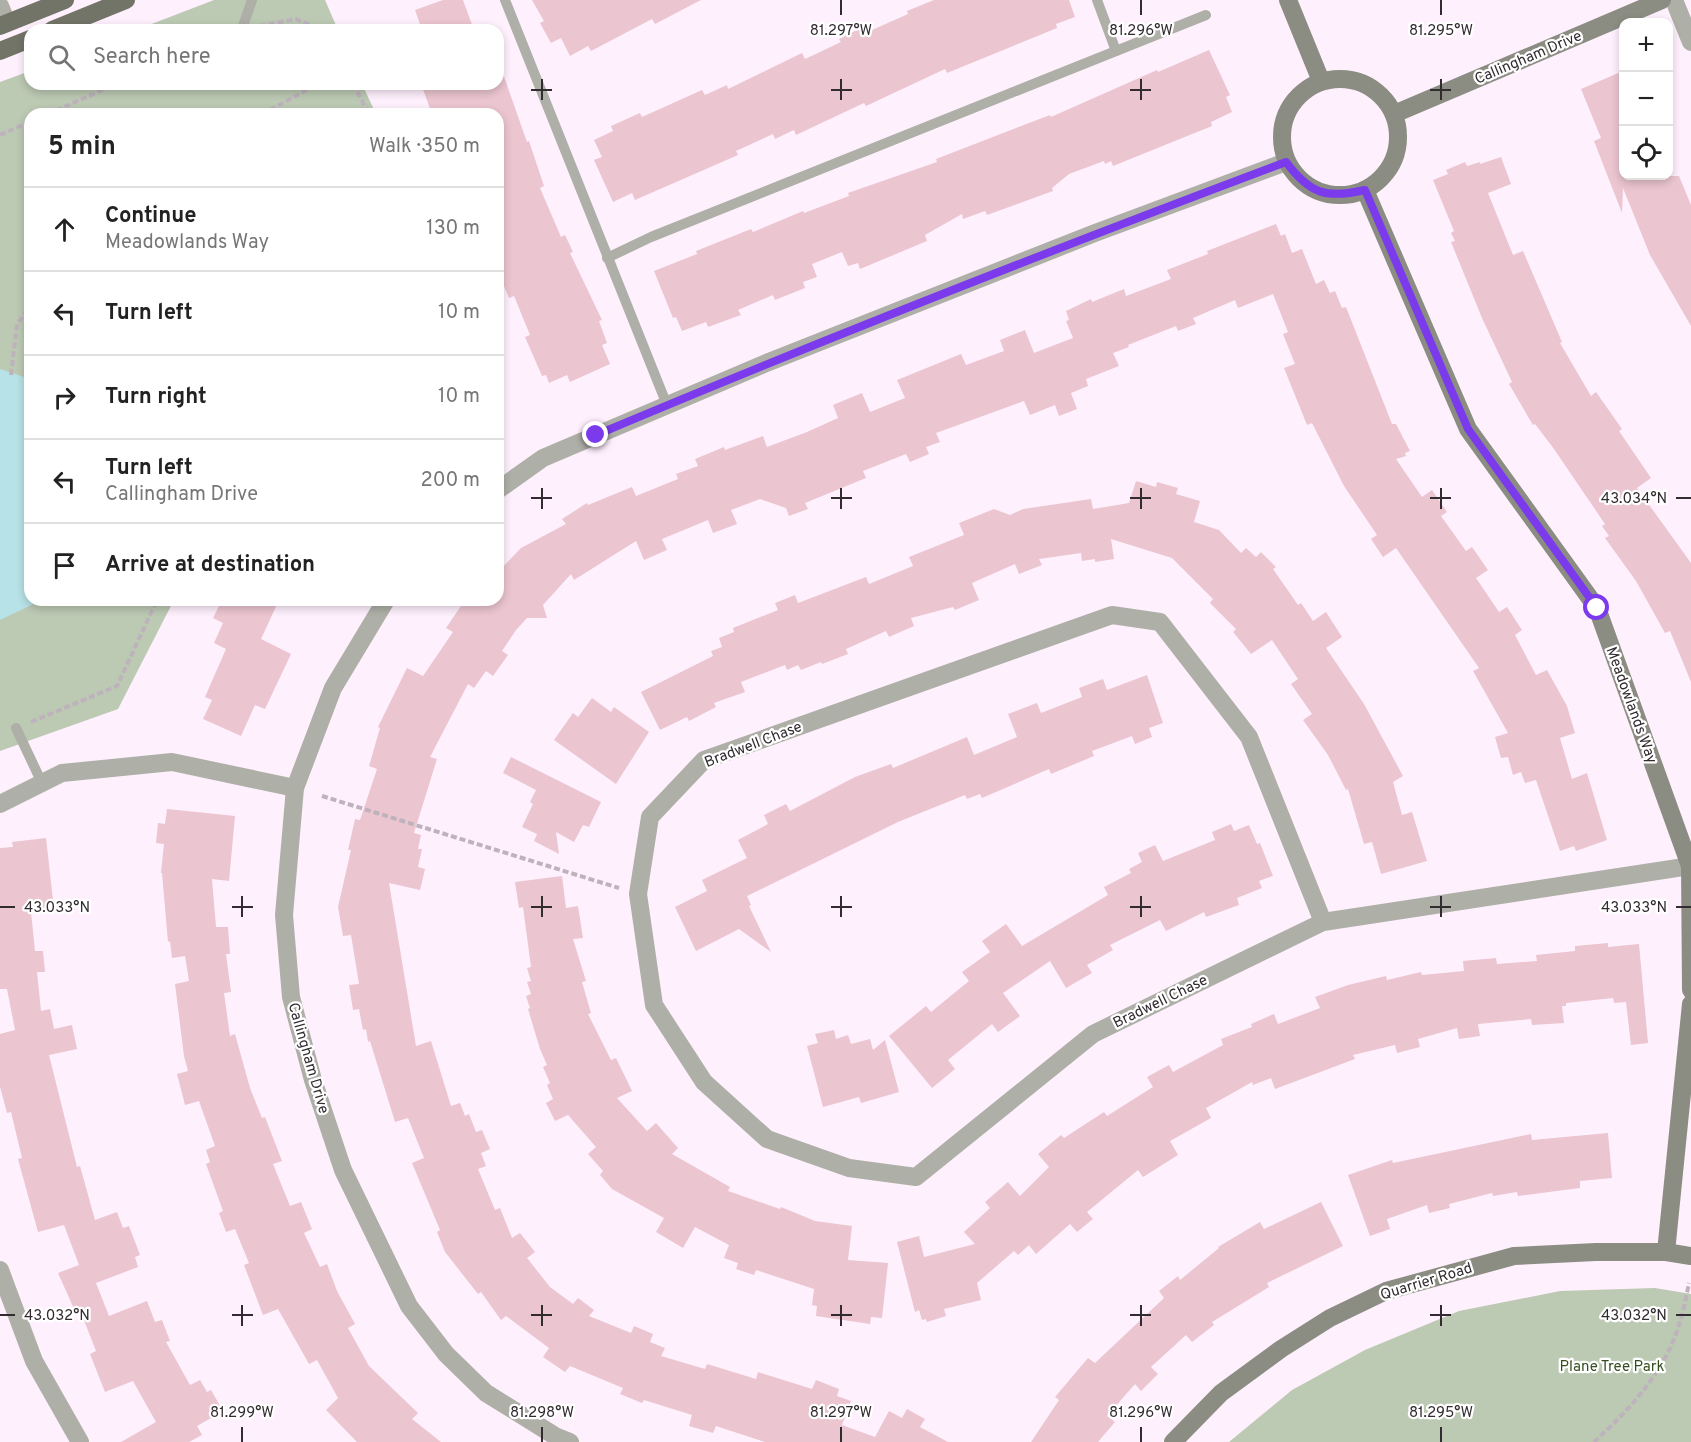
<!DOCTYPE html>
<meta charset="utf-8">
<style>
:root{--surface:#fff;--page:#f2f2f2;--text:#222;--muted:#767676;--line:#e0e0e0}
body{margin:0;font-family:Overpass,sans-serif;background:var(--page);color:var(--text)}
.controls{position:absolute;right:18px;top:18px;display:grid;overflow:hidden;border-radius:12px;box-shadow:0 3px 9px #0003}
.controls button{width:54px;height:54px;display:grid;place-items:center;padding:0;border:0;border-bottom:2px solid var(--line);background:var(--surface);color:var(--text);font:30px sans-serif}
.stop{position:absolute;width:18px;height:18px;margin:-14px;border:4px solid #7c3aed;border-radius:50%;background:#fff}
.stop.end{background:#7c3aed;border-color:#fff;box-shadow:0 2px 6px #0008}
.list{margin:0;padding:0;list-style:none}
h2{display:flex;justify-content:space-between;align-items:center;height:78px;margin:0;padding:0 24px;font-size:26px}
h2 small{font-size:20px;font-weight:400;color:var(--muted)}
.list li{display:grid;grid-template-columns:39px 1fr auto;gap:18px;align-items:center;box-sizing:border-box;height:84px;padding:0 24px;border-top:2px solid var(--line)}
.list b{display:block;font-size:22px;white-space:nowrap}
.list p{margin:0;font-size:20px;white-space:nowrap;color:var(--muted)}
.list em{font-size:20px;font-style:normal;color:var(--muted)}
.icon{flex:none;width:33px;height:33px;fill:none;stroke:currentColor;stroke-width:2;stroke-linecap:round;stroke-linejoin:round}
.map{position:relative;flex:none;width:1691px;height:1442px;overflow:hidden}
.search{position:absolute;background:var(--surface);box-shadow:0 3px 9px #0003;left:24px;top:24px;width:480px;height:66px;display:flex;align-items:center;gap:15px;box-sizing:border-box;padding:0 21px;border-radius:18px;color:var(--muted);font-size:22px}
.panel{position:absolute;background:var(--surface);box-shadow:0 3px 9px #0003;left:24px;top:108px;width:480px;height:498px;border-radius:18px}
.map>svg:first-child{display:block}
.green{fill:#bcc9b3}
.water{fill:#b7e2e7}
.building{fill:#ebc5d0}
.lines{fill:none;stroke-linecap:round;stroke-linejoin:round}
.path{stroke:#beb2bc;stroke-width:4;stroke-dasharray:6 3;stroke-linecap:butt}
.lane{stroke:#aeafa7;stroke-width:10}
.street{stroke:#aeafa7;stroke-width:18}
.secondary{stroke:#8b8d82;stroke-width:18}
.primary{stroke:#727467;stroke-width:18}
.route{stroke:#7c3aed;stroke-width:8}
.ticks{fill:none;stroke:#322c31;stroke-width:2}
.labels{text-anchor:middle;stroke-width:4.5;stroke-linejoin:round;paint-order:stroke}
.street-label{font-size:15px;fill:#322c31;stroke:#fff}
.park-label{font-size:15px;fill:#354d1f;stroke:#fff}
.ticks-label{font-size:15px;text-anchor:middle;fill:#322c31;stroke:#fff;stroke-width:4.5;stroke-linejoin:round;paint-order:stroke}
</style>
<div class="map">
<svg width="1691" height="1442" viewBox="0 0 1691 1442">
<rect width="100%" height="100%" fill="#fff0fd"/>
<g class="green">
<polygon points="214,0 325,0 338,30 136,30"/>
<polygon points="30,71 30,84 362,84 376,114 30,114 30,600 174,600 118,709 0,751 0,82"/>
<polygon points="1655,1288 1691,1294 1691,1442 1229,1442 1292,1390 1365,1350 1459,1311 1560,1291"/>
</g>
<polygon class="water" points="0,369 30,379 30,600 42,600 0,620"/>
<g class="building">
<polygon points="443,0 463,0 474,30 422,30 415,10"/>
<polygon points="532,0 701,0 655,24 652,19 591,51 588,46 570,56 561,38 551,43 540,23 544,21"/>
<polygon points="934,0 1069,0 1075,17 1056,24 1057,28 947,73 945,69 866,106 864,103 796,135 794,130 775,139 773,134 736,151 738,155 635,200 632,193 613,202 594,160 602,157 594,140 613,131 611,126 640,113 642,117 702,90 705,95 727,85 728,89 802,53 805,59 841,42 839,39 869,24 872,30 908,14 907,11"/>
<polygon points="1209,50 1230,95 1226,97 1232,112 1211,122 1212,126 1113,166 1111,161 1105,164 1104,161 1069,174 1052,188 1053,191 987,215 985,211 963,219 962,214 925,235 927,241 860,269 858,263 848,266 842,252 812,264 817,277 803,282 805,288 775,300 773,295 738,310 741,315 708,327 706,322 682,331 676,317 673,318 654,271 697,254 696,251 751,229 753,232 803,211 804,213 849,196 848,193 937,162 936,159 1050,115 1051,117 1157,70 1158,72"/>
<polygon points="501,68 527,142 529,141 544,186 540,188 561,237 565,235 573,252 570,253 602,320 599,321 607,343 602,345 610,364 570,382 567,375 549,383 546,375 542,376 525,337 530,335 514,296 509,298 498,272 498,114 432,114 421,84 498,84 498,69"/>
<polygon points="1623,71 1623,176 1679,176 1691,205 1691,326 1650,255 1623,188 1622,213 1594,141 1601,138 1581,89"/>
<polygon points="1501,157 1511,184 1488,193 1513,255 1523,251 1562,342 1560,343 1591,396 1596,392 1622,429 1619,431 1651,478 1637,488 1691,563 1691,682 1670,631 1665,633 1636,581 1605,538 1609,536 1602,526 1605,524 1554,449 1535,424 1533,425 1509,384 1512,382 1482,318 1451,242 1455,241 1451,233 1454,231 1433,180 1448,174 1446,170 1465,162 1467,166 1480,162 1480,164"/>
<polygon points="1276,224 1281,236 1285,234 1292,253 1302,249 1316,284 1324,280 1330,293 1335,291 1342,308 1346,307 1392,424 1396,424 1410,451 1405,453 1406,456 1396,459 1422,497 1432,490 1447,512 1441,516 1466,551 1472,547 1488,570 1476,578 1499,612 1507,607 1522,630 1515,635 1536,675 1547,670 1567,706 1575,733 1560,738 1572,779 1587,773 1607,840 1576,851 1574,846 1560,851 1536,780 1525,783 1521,772 1513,775 1508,757 1501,758 1495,737 1508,733 1473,671 1479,668 1396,548 1383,557 1371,539 1377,535 1344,486 1312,423 1307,425 1284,368 1295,364 1283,334 1288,332 1273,294 1238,308 1235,300 1193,318 1196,324 1178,331 1176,326 1128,345 1129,347 1113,353 1119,366 1086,379 1088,386 1071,393 1077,409 1059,416 1055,405 1030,415 1024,401 936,433 940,442 926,447 929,454 910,462 906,454 863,471 866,478 805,503 808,509 789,516 786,508 760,499 731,510 737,524 713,533 708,520 662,539 667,550 644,560 636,541 574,580 571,574 543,605 547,618 527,618 516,630 502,651 508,655 493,676 486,671 474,688 468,684 430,757 437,759 414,833 421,835 418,849 422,849 418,867 425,869 420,890 389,883 416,1046 431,1041 451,1106 460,1103 465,1116 469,1114 476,1132 482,1130 490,1149 481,1153 486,1166 478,1169 495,1210 500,1208 512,1238 520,1233 535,1252 527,1258 550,1287 573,1304 578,1298 594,1310 589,1316 631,1333 634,1326 653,1334 650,1342 665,1348 661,1356 705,1369 707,1364 756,1379 758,1372 812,1389 816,1380 839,1389 837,1396 851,1401 842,1425 875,1437 889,1411 902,1418 907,1409 925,1419 920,1427 948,1442 765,1442 716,1426 713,1433 689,1426 692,1415 644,1400 642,1403 620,1394 623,1388 570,1366 565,1372 543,1357 549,1348 506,1316 501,1320 481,1292 478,1294 445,1252 437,1232 440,1230 412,1163 424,1158 408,1118 395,1122 370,1041 368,1042 366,1029 363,1030 359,1009 353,1010 349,985 359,984 351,935 343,936 338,907 351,850 348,850 355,819 360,820 377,769 369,766 380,728 378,727 407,668 423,676 453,632 446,628 465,600 498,600 498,572 521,548 566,524 562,519 587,503 588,505 632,487 636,496 678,479 676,474 698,466 695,459 724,447 725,450 763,436 767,447 807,432 838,418 833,405 862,393 870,412 905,398 897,380 961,354 966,365 1004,351 1000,340 1025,330 1034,353 1073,338 1066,321 1069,320 1066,311 1091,299 1092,302 1124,289 1126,296 1171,279 1167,270 1208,254 1207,251"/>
<polygon points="1136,481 1156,487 1157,482 1178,488 1176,494 1200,501 1194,522 1219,530 1241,553 1246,548 1256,557 1261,552 1276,567 1273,569 1298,605 1301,603 1313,621 1326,612 1342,637 1326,648 1364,704 1403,776 1393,782 1402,815 1412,812 1427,861 1381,874 1372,842 1364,844 1348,789 1346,790 1328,755 1303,720 1312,714 1291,684 1298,679 1272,640 1251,654 1233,632 1236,629 1210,603 1213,599 1172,558 1111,539 1114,559 1095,562 1095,559 1082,561 1081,553 1039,559 1042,565 1019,574 1015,564 972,583 979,600 955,610 953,607 911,618 914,626 889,637 886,631 846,649 848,654 822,664 821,662 801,670 798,665 787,670 785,665 741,682 745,692 714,703 716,707 689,721 687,717 660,730 641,692 713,656 711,651 722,647 719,638 734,632 733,628 778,610 775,603 795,595 798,603 866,577 869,584 913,566 909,557 964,535 959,523 994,509 1010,515 1023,509 1091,499 1093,509 1129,503"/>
<polygon points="222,600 279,600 261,639 291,654 265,709 255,705 241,736 203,719 212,700 205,697 226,649 214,643 223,623 213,618"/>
<polygon points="1147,675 1163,723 1149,728 1152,737 1135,744 1132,736 1092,751 1094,756 1051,774 1049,769 982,798 980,794 967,799 965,795 898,822 747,896 751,905 749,906 771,952 739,929 696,951 675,907 707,891 702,880 747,858 738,840 768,824 764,815 786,804 790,811 855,777 891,764 893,768 967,737 974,755 1017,737 1008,714 1037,703 1041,713 1082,697 1079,688 1103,679 1107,690"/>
<polygon points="592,698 611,712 614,707 649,732 616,784 554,740 573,713 578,717"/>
<polygon points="511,757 601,802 589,827 583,825 574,842 556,832 559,854 534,841 537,834 522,827 533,804 530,802 536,790 503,773"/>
<polygon points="167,809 235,816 229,881 212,879 216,927 228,927 230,954 226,954 231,992 224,993 230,1036 235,1034 250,1088 262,1118 265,1117 282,1161 273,1164 290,1206 301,1202 312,1229 304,1233 320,1267 327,1264 337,1291 355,1324 348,1328 369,1366 418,1413 412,1419 441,1442 357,1442 326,1410 338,1398 317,1360 309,1364 278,1309 263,1315 244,1265 249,1263 235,1229 226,1232 219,1213 223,1211 206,1164 210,1162 206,1150 215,1146 199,1101 185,1105 177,1074 188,1071 184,1056 175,984 189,981 185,956 172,958 170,941 168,942 162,873 161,873 164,844 156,843 158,823 165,824"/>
<polygon points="1231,824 1234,831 1249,825 1257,844 1260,843 1273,876 1259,881 1262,888 1237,898 1239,905 1206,917 1204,912 1166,931 1160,920 1110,945 1113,950 1087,965 1092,973 1066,988 1050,961 1003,993 1020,1016 998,1032 992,1024 948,1060 955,1069 932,1088 889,1036 926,1006 931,1012 969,981 962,972 990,952 982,941 1006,924 1022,946 1108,895 1104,887 1131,873 1129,869 1142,862 1138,853 1155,845 1163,861 1215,840 1212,832"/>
<polygon points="46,838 54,909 31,912 35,951 43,951 45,972 37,972 41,1011 50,1009 54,1029 72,1025 77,1049 49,1055 77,1167 80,1166 95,1220 117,1212 123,1228 129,1226 140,1255 135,1257 138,1267 96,1283 109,1316 147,1301 155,1322 162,1320 170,1341 166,1342 190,1385 200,1380 207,1392 211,1390 223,1411 197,1426 202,1435 189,1442 121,1442 156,1422 133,1381 105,1392 90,1354 96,1351 80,1310 75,1311 58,1273 79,1265 64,1225 38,1232 18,1159 22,1158 11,1112 7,1113 0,1087 0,1034 15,1030 7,989 0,989 0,848 13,847 12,842"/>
<polygon points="562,876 566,908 578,906 583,938 573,939 586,981 582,982 591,1013 588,1014 611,1060 616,1058 632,1091 617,1098 647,1131 656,1123 678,1148 672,1154 730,1187 728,1191 780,1209 781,1207 815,1221 852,1226 848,1260 888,1263 882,1318 871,1317 870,1324 816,1316 817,1306 812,1305 814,1289 756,1270 754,1275 736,1269 738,1263 724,1258 729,1245 695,1227 683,1248 656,1232 664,1218 612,1189 600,1175 603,1171 588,1154 596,1147 568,1115 555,1121 546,1103 553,1099 547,1085 550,1083 543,1067 547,1065 540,1049 528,1009 530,1008 526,996 531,994 527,982 531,981 527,968 531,967 523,907 519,908 515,882"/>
<polygon points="1608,943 1608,947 1639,944 1648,1043 1631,1045 1626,1002 1614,1003 1613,998 1566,1003 1566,1006 1562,1006 1564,1023 1532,1025 1531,1019 1478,1024 1480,1036 1459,1039 1457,1028 1418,1039 1420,1047 1397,1053 1395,1045 1353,1055 1355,1059 1275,1089 1271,1078 1253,1085 1252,1082 1206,1108 1211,1118 1170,1141 1178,1155 1143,1177 1138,1170 1087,1212 1093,1219 1077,1232 1070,1224 1036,1254 1029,1245 1018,1255 1014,1251 977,1283 981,1300 944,1309 946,1316 927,1322 926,1319 922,1320 919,1310 915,1312 897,1242 919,1236 924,1257 975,1244 964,1232 990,1208 985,1202 1008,1182 1020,1196 1049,1167 1038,1154 1061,1135 1064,1138 1104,1112 1107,1116 1153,1087 1147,1077 1169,1065 1173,1072 1223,1045 1221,1039 1252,1027 1251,1024 1274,1014 1278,1024 1320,1008 1315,997 1348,985 1386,976 1387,980 1421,972 1422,975 1464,971 1463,961 1496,958 1497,964 1537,961 1536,955 1575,951 1575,946"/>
<polygon points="834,1030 836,1039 848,1035 851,1044 870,1039 873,1050 885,1040 899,1092 861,1103 859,1097 823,1107 807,1046 818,1043 815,1034"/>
<polygon points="1608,1133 1612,1178 1580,1181 1580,1188 1518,1196 1517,1192 1493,1196 1492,1193 1449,1204 1450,1208 1429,1213 1427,1205 1387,1219 1390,1229 1370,1236 1348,1175 1392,1160 1393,1163 1531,1134 1532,1140"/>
<polygon points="1321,1202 1343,1246 1267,1283 1269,1287 1212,1322 1214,1325 1192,1342 1186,1335 1151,1367 1158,1374 1141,1391 1135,1384 1107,1416 1115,1422 1098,1442 1031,1442 1059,1400 1055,1397 1088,1358 1095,1363 1164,1298 1159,1291 1178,1276 1180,1280 1219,1248 1218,1247 1260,1222 1264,1229"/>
</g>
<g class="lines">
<g class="path">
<polyline points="260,26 296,19 322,30"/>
<polyline points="353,84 369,114"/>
<polyline points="48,114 116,84"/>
<polyline points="262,114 318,84"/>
<polyline points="0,135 30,122"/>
<polyline points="11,375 17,324 30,307"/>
<polyline points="31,722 117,686 157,600"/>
<polyline points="322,796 619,888"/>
<path d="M1594,1442C1629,1410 1663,1374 1678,1328C1683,1314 1686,1298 1689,1283"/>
</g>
<g class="lane">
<polyline points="505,0 667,405"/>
<polyline points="1097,0 1116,51"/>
<polyline points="242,29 252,0"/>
<polyline points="607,258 651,237 1206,15"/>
<polyline points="16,728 42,783"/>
</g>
<g class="street">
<polyline points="1674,0 1691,42"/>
<polyline points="0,6 7,23"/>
<polyline points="498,490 543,458 764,364 1095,233 1286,162"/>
<polyline points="386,600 333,688 295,788 284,915 291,997 313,1080 343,1170 409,1306 446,1354 486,1393 555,1436 570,1442"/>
<polyline points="0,804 62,773 172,762 295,788"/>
<polyline points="1323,922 1249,737 1160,622 1112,615 704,760 650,817 638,894 654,1005 704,1082 767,1139 849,1168 916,1177 1093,1034 1323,922 1691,866"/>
<polyline points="0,1270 34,1361 80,1442"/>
</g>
<g class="secondary">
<polyline points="1288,0 1321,81"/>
<circle cx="1340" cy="137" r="58"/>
<polyline points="1394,114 1662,0"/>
<polyline points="1365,190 1468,429 1597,608 1690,866 1691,990"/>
<polyline points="1666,1252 1691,1004"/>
<polyline points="1173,1442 1221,1393 1281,1349 1330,1318 1386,1291 1514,1256 1596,1252 1666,1252 1691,1256"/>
</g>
<g class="primary">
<polyline points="0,26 65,0"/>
<polyline points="52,30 126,0"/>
<polyline points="0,51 30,39"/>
</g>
</g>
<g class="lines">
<path class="route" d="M596,435C824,339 1054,249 1286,162C1310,194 1326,199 1365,190L1468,429L1597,608"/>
</g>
<path class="ticks" d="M841,0V15M1141,0V15M1441,0V15M542,79V100M841,79V100M1141,79V100M1441,79V100M531,90H552M831,90H852M1130,90H1151M1430,90H1451M542,488V509M841,488V509M1141,488V509M1441,488V509M531,498H552M831,498H852M1130,498H1151M1430,498H1451M1676,498H1691M242,896V917M542,896V917M841,896V917M1141,896V917M1441,896V917M0,907H15M232,907H253M531,907H552M831,907H852M1130,907H1151M1430,907H1451M1676,907H1691M242,1305V1326M542,1305V1326M841,1305V1326M1141,1305V1326M1441,1305V1326M0,1315H15M232,1315H253M531,1315H552M831,1315H852M1130,1315H1151M1430,1315H1451M1676,1315H1691M242,1427V1442M542,1427V1442M841,1427V1442M1141,1427V1442M1441,1427V1442"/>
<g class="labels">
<g class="street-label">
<text transform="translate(1528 57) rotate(-23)" y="5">Callingham Drive</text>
<text transform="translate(1632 705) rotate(70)" y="5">Meadowlands Way</text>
<text transform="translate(753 744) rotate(-21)" y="5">Bradwell Chase</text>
<text transform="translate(1160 1001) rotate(-26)" y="5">Bradwell Chase</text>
<text transform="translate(309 1058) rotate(74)" y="5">Callingham Drive</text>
<text transform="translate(1426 1281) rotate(-17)" y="5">Quarrier Road</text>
</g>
<g class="park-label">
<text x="1612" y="1371">Plane Tree Park</text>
</g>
</g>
<g class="ticks-label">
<text x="841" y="35">81.297°W</text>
<text x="1141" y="35">81.296°W</text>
<text x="1441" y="35">81.295°W</text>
<text x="1634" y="503">43.034°N</text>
<text x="57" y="912">43.033°N</text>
<text x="1634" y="912">43.033°N</text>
<text x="57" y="1320">43.032°N</text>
<text x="1634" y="1320">43.032°N</text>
<text x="242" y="1417">81.299°W</text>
<text x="542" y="1417">81.298°W</text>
<text x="841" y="1417">81.297°W</text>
<text x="1141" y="1417">81.296°W</text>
<text x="1441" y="1417">81.295°W</text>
</g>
</svg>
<div class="controls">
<button>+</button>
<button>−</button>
<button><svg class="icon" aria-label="locate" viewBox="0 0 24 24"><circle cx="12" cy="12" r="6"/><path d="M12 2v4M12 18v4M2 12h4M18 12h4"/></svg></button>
</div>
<div class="stop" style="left:1597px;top:608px"></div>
<div class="stop end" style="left:596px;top:435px"></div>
<div class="search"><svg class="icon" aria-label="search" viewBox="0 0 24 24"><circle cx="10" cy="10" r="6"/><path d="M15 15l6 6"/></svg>Search here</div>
<section class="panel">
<h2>5 min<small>Walk · 350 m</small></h2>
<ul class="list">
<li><svg class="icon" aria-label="ahead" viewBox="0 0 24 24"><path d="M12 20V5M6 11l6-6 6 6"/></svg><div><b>Continue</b><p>Meadowlands Way</p></div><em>130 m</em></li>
<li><svg class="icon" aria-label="left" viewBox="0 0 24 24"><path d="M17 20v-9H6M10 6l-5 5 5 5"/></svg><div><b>Turn left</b></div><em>10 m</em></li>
<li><svg class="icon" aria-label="right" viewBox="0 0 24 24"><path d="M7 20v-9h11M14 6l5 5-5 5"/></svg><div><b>Turn right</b></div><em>10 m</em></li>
<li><svg class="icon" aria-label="left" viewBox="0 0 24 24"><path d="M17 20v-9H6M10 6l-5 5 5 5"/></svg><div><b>Turn left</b><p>Callingham Drive</p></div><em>200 m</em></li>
<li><svg class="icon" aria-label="arrive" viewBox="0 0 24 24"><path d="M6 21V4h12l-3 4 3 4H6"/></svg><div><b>Arrive at destination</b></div></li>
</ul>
</section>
</div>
